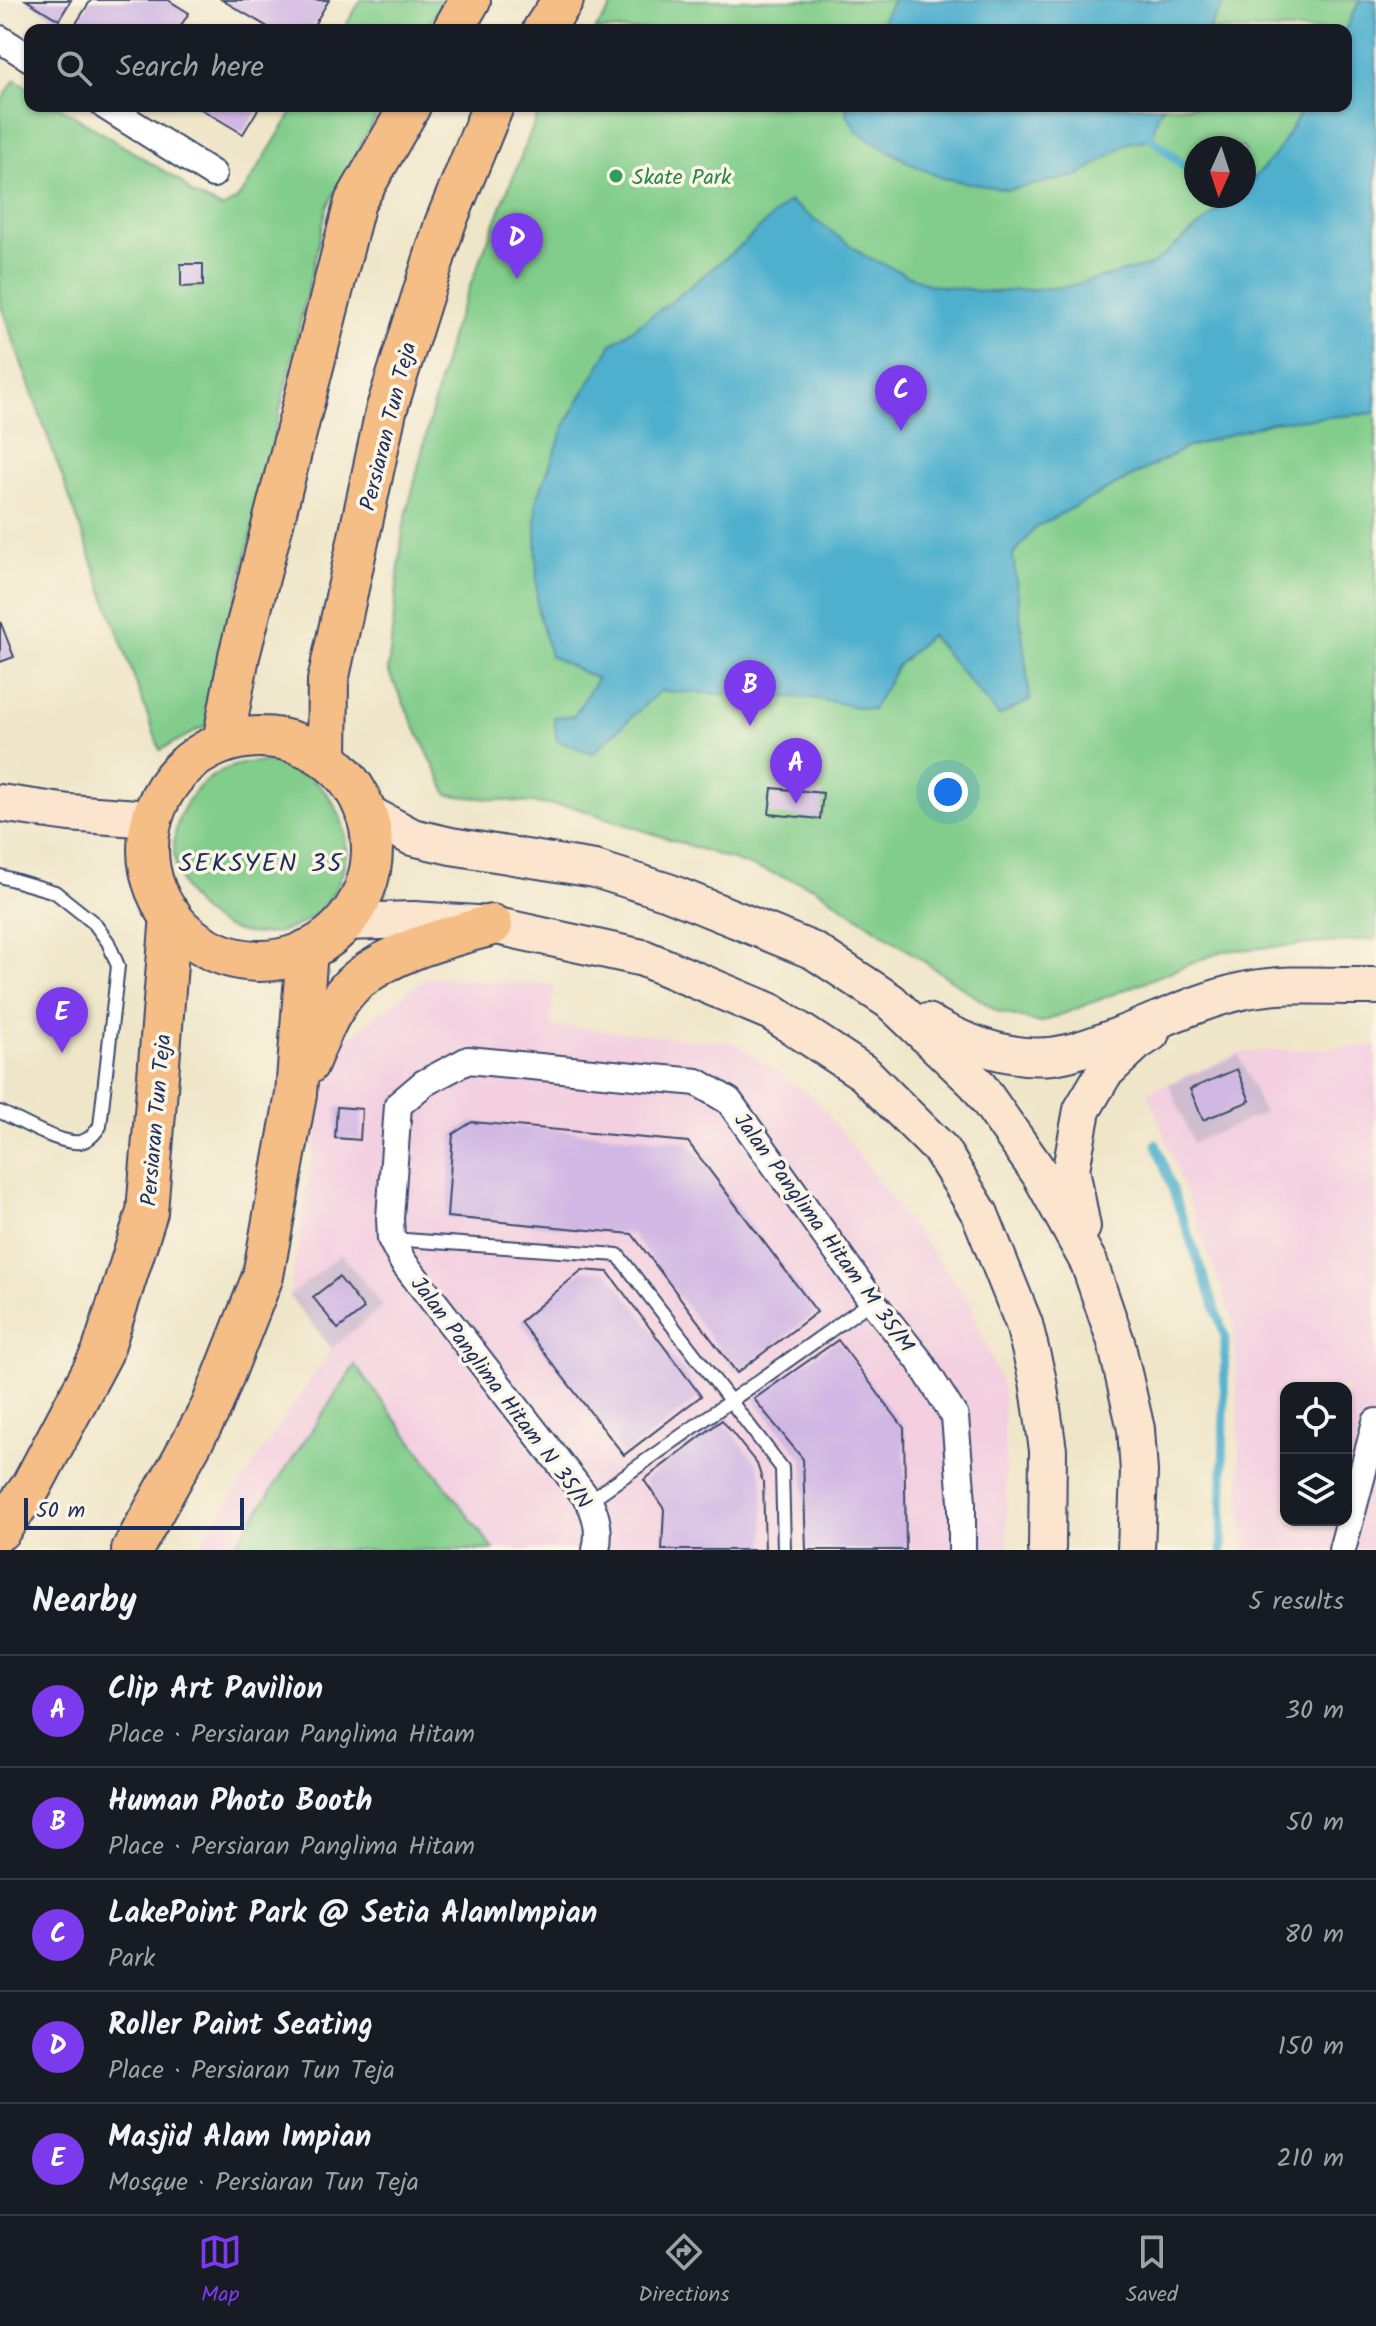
<!DOCTYPE html>
<meta charset="utf-8">
<style>
:root{--surface:#171b24;--page:#242831;--text:#f1f3f6;--muted:#9ea1a6;--line:#363941;--accent:#7c3aed}
body{margin:0;font-family:Kalam,sans-serif;background:var(--page);color:var(--text)}
.controls{position:absolute;right:24px;bottom:24px;display:grid;overflow:hidden;border-radius:16px;box-shadow:0 2px 6px #0004}
.controls button{width:72px;height:72px;display:grid;place-items:center;padding:0;border:0;border-bottom:2px solid var(--line);background:var(--surface);color:var(--text);font:40px sans-serif}
.compass{position:absolute;left:1184px;top:136px;width:72px;height:72px;border-radius:50%;background:var(--surface);box-shadow:0 2px 6px #0004;rotate:183deg}
.scale{position:absolute;left:24px;bottom:20px;width:220px;box-sizing:border-box;padding-left:8px;border:4px solid #1b2f5e;border-top:0;font-size:22px;line-height:28px;white-space:nowrap;color:#1b2f5e;-webkit-text-stroke:6px #fcf5e5;paint-order:stroke}
.you{position:absolute;left:948px;top:792px;width:28px;height:28px;margin:-20px;border:6px solid #fff;border-radius:50%;background:#1a73e8;box-shadow:0 0 0 12px #1a73e833}
.badge{display:grid;place-items:center;width:52px;height:52px;border-radius:50%;background:var(--accent);color:#fff;font-size:26px;font-weight:700}
.pin{position:absolute;translate:-50% -66px;filter:drop-shadow(0 2px 4px #0008)}
.pin::after{content:'';position:absolute;top:42px;width:28px;height:24px;background:inherit;clip-path:polygon(0 0,100% 0,50% 100%)}
.list{margin:0;padding:0;list-style:none}
h2{display:flex;justify-content:space-between;align-items:center;height:104px;margin:0;padding:0 32px;font-size:34px}
h2 small{font-size:26px;font-weight:400;color:var(--muted)}
.list li{display:grid;grid-template-columns:52px 1fr auto;gap:24px;align-items:center;box-sizing:border-box;height:112px;padding:0 32px;border-top:2px solid var(--line)}
.list b{display:block;font-size:30px;white-space:nowrap}
.list p{margin:0;font-size:26px;white-space:nowrap;color:var(--muted)}
.list em{font-size:26px;font-style:normal;color:var(--muted)}
.icon{flex:none;width:44px;height:44px;fill:none;stroke:currentColor;stroke-width:2;stroke-linecap:round;stroke-linejoin:round}
.map{position:relative;flex:none;width:1376px;height:1550px;overflow:hidden}
.search{position:absolute;background:var(--surface);box-shadow:0 2px 6px #0004;left:24px;right:24px;top:24px;height:88px;display:flex;align-items:center;gap:20px;box-sizing:border-box;padding:0 28px;border-radius:16px;color:var(--muted);font-size:30px}
.sheet{height:664px;background:var(--surface)}
nav{display:flex;justify-content:space-around;align-items:center;box-sizing:border-box;height:112px;border-top:2px solid var(--line);background:var(--surface);font-size:22px;color:var(--muted)}
nav a{display:grid;justify-items:center;gap:4px}
nav .on{color:var(--accent)}
.map>svg:first-child{display:block}
.built{fill:#f3cfe0;fill-rule:evenodd}
.industrial{fill:#cfbdcf}
.green{fill:#82cd8b;stroke:#4e7e74;stroke-width:2;fill-rule:evenodd}
.water{fill:#4fb0ce;stroke:#357096;stroke-width:2}
.lines{fill:none;stroke-linecap:round;stroke-linejoin:round}
.stream{stroke:#4fb0ce;stroke-width:9}
.building{fill:#d1b8e4}
.lane-casing{stroke:#3b4a6e;stroke-width:16}
.street-casing{stroke:#3b4a6e;stroke-width:30}
.secondary-casing{stroke:#3b4a6e;stroke-width:40}
.primary-casing{stroke:#3b4a6e;stroke-width:44}
.lane{stroke:#fff;stroke-width:12}
.street{stroke:#fff;stroke-width:26}
.secondary{stroke:#fbe5cf;stroke-width:36}
.primary{stroke:#f6be87;stroke-width:40}
.leisure-dot{fill:#2e9e5b;stroke:#fcf5e5;stroke-width:3}
.labels{text-anchor:middle;stroke-width:7;stroke-linejoin:round;paint-order:stroke}
.leisure-label{font-size:22px;fill:#27864d;stroke:#fcf5e5;text-anchor:start}
.street-label{font-size:22px;fill:#1b2f5e;stroke:#fcf5e5}
.quarter-label{font-size:26px;letter-spacing:2px;fill:#1b2f5e;stroke:#fcf5e5}
</style>
<div class="map">
<svg width="1376" height="1550" viewBox="0 0 1376 1550">
<rect width="100%" height="100%" fill="#fcf5e5"/>
<filter id="ink" filterUnits="userSpaceOnUse"><feTurbulence type="fractalNoise" baseFrequency=".0125" numOctaves="2"/><feDisplacementMap in="SourceGraphic" scale="16" xChannelSelector="R" yChannelSelector="G"/><feConvolveMatrix kernelMatrix="1 2 1 2 8 2 1 2 1" color-interpolation-filters="sRGB"/></filter>
<filter id="wash" filterUnits="userSpaceOnUse"><feTurbulence type="fractalNoise" baseFrequency=".006" numOctaves="4" result="noise"/><feDisplacementMap in="SourceGraphic" scale="32" xChannelSelector="R" yChannelSelector="G"/><feGaussianBlur stdDeviation="1.8" result="paint"/><feColorMatrix in="noise" values="0 0 0 0 0 0 0 0 0 0 0 0 0 0 0 0 0 1.4 0 .05"/><feComposite in="paint" operator="in"/></filter>
<g filter="url(#wash)">
<rect width="100%" height="100%" fill="#efe6c9"/>
<g class="built">
<polygon points="426,977 555,985 550,1025 735,1043 816,1099 969,1301 1003,1390 1008,1550 196,1550 332,1348 289,1296 329,1053"/>
<path d="M1376,1046V1550H1243L1234,1324L1148,1092L1242,1052ZM1286,1388H1346V1520H1286Z"/>
</g>
<g class="industrial">
<polygon points="1239,1055 1264,1113 1193,1143 1169,1084"/>
<polygon points="341,1254 383,1306 332,1348 289,1296"/>
</g>
<g class="green">
<polygon points="361,0 444,0 425,30 343,30"/>
<path d="M617,0H1376V939L1223,951L1040,1023L997,1011L814,887L573,807L448,795L388,671L403,529L451,334L541,106H1346V30H595ZM1196,148H1244V196H1196Z"/>
<polygon points="15,79 30,89 30,106 58,106 180,181 192,194 222,208 236,200 244,191 296,106 382,106 327,207 207,725 160,750 0,303 0,104"/>
<circle cx="260" cy="848" r="86"/>
<polygon points="355,1365 494,1550 232,1550"/>
</g>
<g class="water">
<polygon points="893,0 1226,0 1208,30 877,30"/>
<polygon points="1360,0 1376,0 1376,413 1271,422 1186,448 1036,527 1013,555 1030,700 999,716 930,635 898,665 872,710 813,698 660,691 593,753 557,741 554,717 574,716 597,679 550,656 537,607 536,502 566,423 612,344 672,301 739,247 789,201 865,256 930,285 990,292 1065,287 1151,265 1236,196 1244,196 1244,189 1276,154 1304,106 1346,106 1345,30"/>
<polygon points="848,106 1163,106 1157,117 1152,139 1128,143 1081,175 1008,190 942,178 911,164 856,131 846,111"/>
</g>
<g class="lines">
<g class="stream">
<polyline points="1145,131 1152,139 1196,176"/>
<polyline points="1220,196 1228,203 1231,212"/>
<polyline points="1156,1144 1225,1336 1222,1550"/>
</g>
</g>
<g id="blocks">
<g class="building">
<polygon points="26,0 71,0 59,20"/>
<polygon points="91,0 168,0 189,13 178,30 76,30 73,28"/>
<polygon points="222,0 329,0 311,30 273,30"/>
<polygon points="196,106 260,106 243,134"/>
<polygon points="181,264 203,264 203,286 181,287"/>
<polygon points="0,621 14,657 0,662"/>
<polygon points="772,788 823,793 820,819 769,814"/>
<polygon points="1237,1069 1250,1101 1203,1120 1190,1089"/>
<polygon points="337,1107 362,1109 360,1140 335,1138"/>
<polygon points="472,1122 688,1142 817,1312 737,1373 632,1234 447,1217 453,1134"/>
<polygon points="582,1270 608,1272 701,1396 624,1455 520,1322"/>
<polygon points="339,1277 364,1309 338,1329 313,1297"/>
<polygon points="838,1340 904,1428 906,1550 806,1550 803,1459 754,1399"/>
<polygon points="722,1420 757,1464 763,1482 765,1550 662,1550 664,1509 644,1480"/>
</g>
</g>
</g>
<g filter="url(#ink)">
<use href="#blocks" fill-opacity="0" stroke="#3b4a6e" stroke-width="2"/>
<g class="lines">
<g class="lane-casing">
<g id="lane">
<path d="M0,876L55,892L94,923L108,942L118,966L100,1126C95,1133 90,1140 80,1142C60,1145 19,1120 0,1112"/>
<polyline points="391,1239 618,1255 782,1468 784,1550"/>
<polyline points="589,1501 872,1301"/>
</g>
</g>
<g class="street-casing">
<g id="street">
<polyline points="0,39 30,58"/>
<polyline points="105,106 213,174"/>
<path d="M596,1550C600,1534 597,1516 589,1501L403,1262L391,1239L390,1218L398,1105L424,1083L468,1060L697,1082L729,1101L872,1301L919,1360L955,1417L962,1502V1550"/>
<polyline points="1342,1550 1376,1422"/>
</g>
</g>
<g class="secondary-casing">
<g id="secondary">
<polyline points="0,803 69,813 151,819"/>
<polyline points="367,813 412,837 451,846 595,869 668,892 814,951 890,1001 977,1084 1040,1174 1089,1263 1116,1342 1136,1429 1139,1472 1136,1550"/>
<polyline points="344,922 414,920 492,925 643,958 771,1012 864,1073 941,1150 980,1214 1024,1324 1038,1381 1048,1450 1047,1550"/>
<path d="M927,1022C967,1045 1021,1065 1068,1053C1129,1037 1185,1003 1247,990C1289,982 1334,987 1376,986"/>
<polyline points="1082,1227 1071,1169 1082,1110 1104,1073 1137,1042 1151,1033"/>
</g>
</g>
<g class="primary-casing">
<g id="primary">
<polyline points="453,30 470,0"/>
<polyline points="543,30 563,0"/>
<circle cx="260" cy="849" r="112"/>
<polyline points="223,742 239,656 355,202 410,106"/>
<polyline points="327,758 328,681 386,411 445,224 493,106"/>
<path d="M308,1064C320,1035 334,998 359,979C397,949 447,938 492,925"/>
<polyline points="0,1530 31,1487 102,1353 147,1212 171,915"/>
<polyline points="132,1550 211,1408 263,1276 296,1094 307,950"/>
</g>
</g>
<use href="#lane" class="lane"/>
<use href="#street" class="street"/>
<use href="#secondary" class="secondary"/>
<use href="#primary" class="primary"/>
</g>
</g>
<circle class="leisure-dot" cx="616" cy="176" r="8"/>
<g class="labels">
<g class="leisure-label">
<text x="632" y="184">Skate Park</text>
</g>
<g class="street-label">
<text transform="translate(387 426) rotate(-76)" y="8">Persiaran Tun Teja</text>
<text transform="translate(155 1120) rotate(-85)" y="8">Persiaran Tun Teja</text>
<text transform="translate(825 1232) rotate(54)" y="8">Jalan Panglima Hitam M 35/M</text>
<text transform="translate(502 1392) rotate(53)" y="8">Jalan Panglima Hitam N 35/N</text>
</g>
<g class="quarter-label">
<text x="261" y="871">SEKSYEN 35</text>
</g>
</g>
</svg>
<div class="controls">
<button><svg class="icon" aria-label="locate" viewBox="0 0 24 24"><circle cx="12" cy="12" r="6"/><path d="M12 2v4M12 18v4M2 12h4M18 12h4"/></svg></button>
<button><svg class="icon" aria-label="layers" viewBox="0 0 24 24"><path d="M12 4l9 5-9 5-9-5zM3 14l9 5 9-5"/></svg></button>
</div>
<svg class="compass" viewBox="-18 -18 36 36"><path d="M0-13l5 13h-10z" fill="#e53935"/><path d="M0 13l5-13h-10z" fill="#9ea1a6"/></svg>
<div class="scale">50 m</div>
<div class="you"></div>
<div class="pin badge" style="left:796px;top:804px">A</div>
<div class="pin badge" style="left:750px;top:726px">B</div>
<div class="pin badge" style="left:901px;top:431px">C</div>
<div class="pin badge" style="left:517px;top:279px">D</div>
<div class="pin badge" style="left:62px;top:1053px">E</div>
<div class="search"><svg class="icon" aria-label="search" viewBox="0 0 24 24"><circle cx="10" cy="10" r="6"/><path d="M15 15l6 6"/></svg>Search here</div>
</div>
<section class="sheet">
<h2>Nearby<small>5 results</small></h2>
<ul class="list">
<li><span class="badge">A</span><div><b>Clip Art Pavilion</b><p>Place · Persiaran Panglima Hitam</p></div><em>30 m</em></li>
<li><span class="badge">B</span><div><b>Human Photo Booth</b><p>Place · Persiaran Panglima Hitam</p></div><em>50 m</em></li>
<li><span class="badge">C</span><div><b>LakePoint Park @ Setia AlamImpian</b><p>Park</p></div><em>80 m</em></li>
<li><span class="badge">D</span><div><b>Roller Paint Seating</b><p>Place · Persiaran Tun Teja</p></div><em>150 m</em></li>
<li><span class="badge">E</span><div><b>Masjid Alam Impian</b><p>Mosque · Persiaran Tun Teja</p></div><em>210 m</em></li>
</ul>
</section>
<nav>
<a class="on"><svg class="icon" aria-label="map" viewBox="0 0 24 24"><path d="M3 6l6-2 6 2 6-2v14l-6 2-6-2-6 2zM9 4v14M15 6v14"/></svg>Map</a>
<a><svg class="icon" aria-label="directions" viewBox="0 0 24 24"><path d="M12 3l9 9-9 9-9-9zM9 14v-3h6M13 9l2 2-2 2"/></svg>Directions</a>
<a><svg class="icon" aria-label="saved" viewBox="0 0 24 24"><path d="M7 4h10v16l-5-4-5 4z"/></svg>Saved</a>
</nav>
